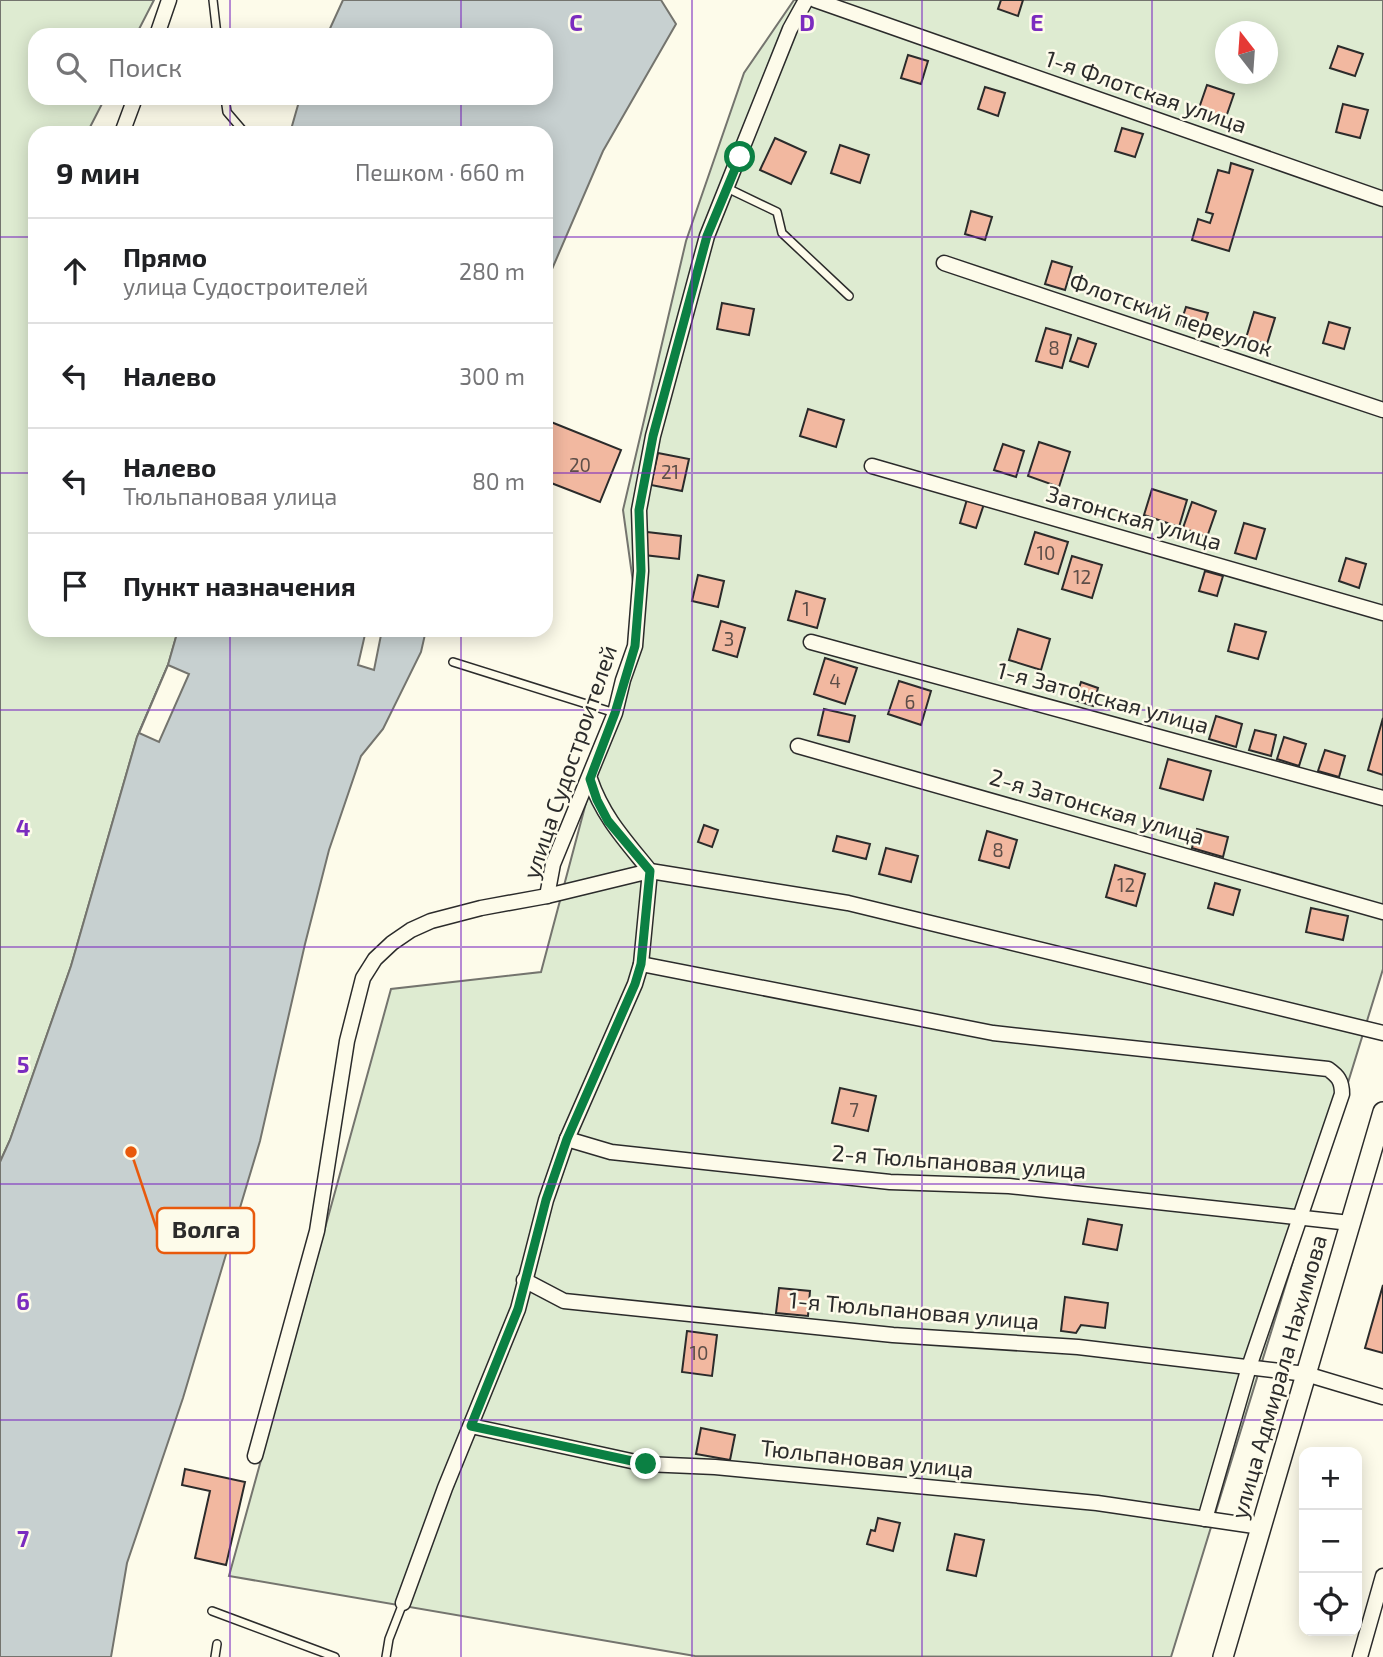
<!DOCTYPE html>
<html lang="ru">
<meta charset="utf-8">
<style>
:root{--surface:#fff;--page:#f6f6f6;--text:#202124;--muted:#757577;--line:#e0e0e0}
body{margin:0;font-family:"Exo 2",sans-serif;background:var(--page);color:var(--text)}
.controls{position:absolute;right:21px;bottom:21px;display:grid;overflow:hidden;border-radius:14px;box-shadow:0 4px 18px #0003}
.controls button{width:63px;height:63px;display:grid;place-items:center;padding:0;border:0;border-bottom:2px solid var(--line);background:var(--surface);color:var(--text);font:35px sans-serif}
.compass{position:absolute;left:1215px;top:21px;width:63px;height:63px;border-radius:50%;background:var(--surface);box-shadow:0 4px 18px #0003;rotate:343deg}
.stop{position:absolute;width:21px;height:21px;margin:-16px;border:5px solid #0b8043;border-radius:50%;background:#fff}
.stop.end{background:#0b8043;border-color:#fff;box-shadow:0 2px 7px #0008}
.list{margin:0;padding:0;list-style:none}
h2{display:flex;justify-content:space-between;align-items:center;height:91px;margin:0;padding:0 28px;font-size:30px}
h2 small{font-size:23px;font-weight:400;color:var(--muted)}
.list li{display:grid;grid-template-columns:46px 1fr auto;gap:21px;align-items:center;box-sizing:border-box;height:105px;padding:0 28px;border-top:2px solid var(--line)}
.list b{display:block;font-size:26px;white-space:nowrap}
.list p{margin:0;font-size:23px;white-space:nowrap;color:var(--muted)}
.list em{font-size:23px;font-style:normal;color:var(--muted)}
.icon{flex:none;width:38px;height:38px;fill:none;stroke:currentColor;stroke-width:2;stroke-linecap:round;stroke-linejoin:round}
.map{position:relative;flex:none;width:1383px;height:1657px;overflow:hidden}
.search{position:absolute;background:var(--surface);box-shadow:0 4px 18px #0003;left:28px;top:28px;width:525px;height:77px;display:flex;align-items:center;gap:18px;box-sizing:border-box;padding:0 24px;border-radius:21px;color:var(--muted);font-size:26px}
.panel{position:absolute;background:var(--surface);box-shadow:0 4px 18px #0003;left:28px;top:126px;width:525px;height:511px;border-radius:21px}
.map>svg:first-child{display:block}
.green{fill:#deebd1;stroke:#74746e;stroke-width:2;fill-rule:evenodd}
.water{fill:#c7d0d0;stroke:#74746e;stroke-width:2}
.pier{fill:#fdfbea;stroke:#74746e;stroke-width:2}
.building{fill:#f2b8a0;stroke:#2b2b2b;stroke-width:2}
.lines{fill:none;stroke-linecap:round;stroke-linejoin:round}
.lane-casing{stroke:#2b2b2b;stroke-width:10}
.street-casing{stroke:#2b2b2b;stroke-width:17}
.secondary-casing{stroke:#2b2b2b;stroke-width:22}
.lane{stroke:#fdfbea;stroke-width:7}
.street{stroke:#fdfbea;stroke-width:14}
.secondary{stroke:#fdfbea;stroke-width:19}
.route{stroke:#0b8043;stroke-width:9}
.grid{fill:none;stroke:#7b2cbf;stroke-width:2;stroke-opacity:0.55}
.labels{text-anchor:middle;stroke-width:5;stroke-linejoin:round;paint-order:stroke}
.number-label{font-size:19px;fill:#5d4e48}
.street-label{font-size:23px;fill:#2b2b2b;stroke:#fdfbea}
.grid-label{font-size:23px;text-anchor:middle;font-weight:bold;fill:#7b2cbf;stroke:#fdfbea;stroke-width:5;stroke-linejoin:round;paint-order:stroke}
.leader{fill:none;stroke:#e8590c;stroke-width:2.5}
.callout-dot{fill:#e8590c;stroke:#fdfbea;stroke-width:2.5}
.callout{fill:#fdfbea;stroke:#e8590c;stroke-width:2.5}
.callout-label{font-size:24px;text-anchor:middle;font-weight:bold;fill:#2b2b2b}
</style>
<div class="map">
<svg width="1383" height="1657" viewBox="0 0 1383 1657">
<rect width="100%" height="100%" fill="#fdfbea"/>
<g class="green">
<polygon points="0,0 154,0 136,35 35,35 35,98 105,98 87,133 35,133 35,630 178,630 168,665 137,737 71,966 10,1140 0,1162"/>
<path d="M794,0H1383V969L1171,1657L695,1656L229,1576L391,989L541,972L637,611L623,510L686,241L744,73ZM1226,32H1268V74H1226Z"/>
</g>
<g class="water">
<polygon points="343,0 661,0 676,24 603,151 546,283 546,133 290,133 300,98 546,98 546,35 327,35"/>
<polygon points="178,630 426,630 421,652 383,729 361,756 329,850 305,944 260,1141 183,1398 127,1563 111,1657 0,1657 0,1162 10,1140 71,966 137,737 168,665"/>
</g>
<g class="pier">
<polygon points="366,630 382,630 374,670 358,665"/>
<polygon points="168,665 189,674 159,742 139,733"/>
</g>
<g class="building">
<polygon points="1001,0 1023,0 1018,16 998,9"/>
<polygon points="1338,46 1363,54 1355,76 1330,68"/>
<polygon points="908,55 928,61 921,84 901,78"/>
<polygon points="1207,85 1234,94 1225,120 1198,111"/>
<polygon points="985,87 1005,93 998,116 978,109"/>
<polygon points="1343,104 1368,110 1360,138 1336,132"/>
<polygon points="1122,128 1143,134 1135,157 1115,151"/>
<polygon points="775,138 806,152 791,184 760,170"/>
<polygon points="840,145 869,155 860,183 831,173"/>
<polygon points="1231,163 1253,170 1229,251 1192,240 1198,219 1210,223 1213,214 1206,212 1218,170 1229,173"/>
<polygon points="971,211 992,217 985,240 965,234"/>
<polygon points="1052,261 1072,267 1065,290 1045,284"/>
<polygon points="722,303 754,309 749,335 717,329"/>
<polygon points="1186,307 1208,313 1202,332 1180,325"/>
<polygon points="1254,312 1275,318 1267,344 1246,338"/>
<polygon points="1329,322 1350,328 1344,349 1323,343"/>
<polygon points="1046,328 1071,335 1062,368 1036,361"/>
<polygon points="1078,338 1096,344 1088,367 1070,361"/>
<polygon points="808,409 844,420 836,447 800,436"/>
<polygon points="546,420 621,450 600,502 546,481"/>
<polygon points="1039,442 1070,452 1059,487 1028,476"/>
<polygon points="1003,444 1024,451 1016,477 994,470"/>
<polygon points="658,453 689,459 682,491 651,485"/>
<polygon points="1152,489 1187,500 1179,527 1144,515"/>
<polygon points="968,496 985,501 976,528 960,523"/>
<polygon points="1192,502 1216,511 1207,537 1183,528"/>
<polygon points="1244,523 1265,529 1256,559 1235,553"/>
<polygon points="647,532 681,536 679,559 644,555"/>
<polygon points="1035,532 1068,542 1058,574 1025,564"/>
<polygon points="1072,556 1102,565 1092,598 1062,589"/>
<polygon points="1346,558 1366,564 1359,588 1339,581"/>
<polygon points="1205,571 1223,576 1217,596 1199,591"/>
<polygon points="698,575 724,581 718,607 692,601"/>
<polygon points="796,591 825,599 817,628 788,620"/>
<polygon points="721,621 745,628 737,657 713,650"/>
<polygon points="1235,624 1266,632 1258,659 1228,651"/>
<polygon points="1018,629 1050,639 1041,670 1009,660"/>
<polygon points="825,658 857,668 845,704 814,694"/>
<polygon points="899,681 931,691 921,725 888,714"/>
<polygon points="1081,682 1098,688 1093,706 1075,700"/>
<polygon points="824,709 855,716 849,742 818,735"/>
<polygon points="1216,716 1242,724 1236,747 1209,739"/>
<polygon points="1383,718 1383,775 1368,770"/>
<polygon points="1255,730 1276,735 1271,756 1249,750"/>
<polygon points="1284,737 1306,744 1299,766 1277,759"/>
<polygon points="1325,750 1345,756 1339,777 1318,771"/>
<polygon points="1168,759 1211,771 1203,800 1160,788"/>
<polygon points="704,825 718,830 712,847 698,842"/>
<polygon points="1197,829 1228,837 1223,857 1192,848"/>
<polygon points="987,831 1017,840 1009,868 979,860"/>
<polygon points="837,836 870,844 866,859 833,851"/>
<polygon points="886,848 918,856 911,882 879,874"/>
<polygon points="1115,865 1145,874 1136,906 1106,897"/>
<polygon points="1215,883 1240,890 1233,915 1208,908"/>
<polygon points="1311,908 1348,916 1343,940 1306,932"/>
<polygon points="840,1088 876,1096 868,1131 832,1123"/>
<polygon points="1088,1219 1122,1225 1117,1250 1083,1244"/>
<polygon points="1383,1285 1383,1353 1365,1348"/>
<polygon points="779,1288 810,1291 808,1316 776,1313"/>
<polygon points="1065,1297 1108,1303 1105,1328 1081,1325 1076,1333 1061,1331"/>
<polygon points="687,1331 717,1335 712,1376 682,1372"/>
<polygon points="701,1428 735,1435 730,1460 696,1454"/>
<polygon points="185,1469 245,1482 226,1565 195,1558 210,1491 182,1485"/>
<polygon points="878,1518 900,1523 893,1551 867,1544 871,1530 875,1531"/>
<polygon points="955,1534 984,1540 976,1576 947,1570"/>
</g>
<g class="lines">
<g class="lane-casing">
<g id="lane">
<polyline points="213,0 217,35"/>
<polyline points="225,98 227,112 245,133"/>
<polyline points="727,188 777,212 782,233 849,296"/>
<polyline points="453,662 615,713"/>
<polyline points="212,1611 335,1657"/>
<polyline points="215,1657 217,1644"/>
<polyline points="386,1657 389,1639 403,1603"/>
</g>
</g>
<g class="street-casing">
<g id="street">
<polyline points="815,0 1383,199"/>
<polyline points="157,35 169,0"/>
<polyline points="122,133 135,98"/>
<polyline points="944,263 1383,410"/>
<polyline points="872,466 1383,613"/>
<polyline points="811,642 1383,798"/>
<polyline points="798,746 1383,912"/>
<path d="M590,779C603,817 625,840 650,871L848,903L1383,1033"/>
<polyline points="547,896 553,864 615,713 623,680 635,646 641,571 639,510 653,436 707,236 790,29 806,0"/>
<path d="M641,964L993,1033L1328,1069C1338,1076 1342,1081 1342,1094L1249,1367L1205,1519"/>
<polyline points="567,1139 611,1152 890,1182 1009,1186 1350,1223"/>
<polyline points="524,1280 564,1301 893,1335 1078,1347 1306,1374 1383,1397"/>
<polyline points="471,1426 645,1464 715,1467 1097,1503 1261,1527"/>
<polyline points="255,1456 317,1231 347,1041 363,978 375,959 392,943 411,930 431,921 481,908 547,896 650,871 641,964 635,984 567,1139 546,1200 518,1309 445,1488 403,1603"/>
<polyline points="1360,1657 1383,1576"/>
</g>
</g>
<g class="secondary-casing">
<polyline id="secondary" points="1223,1657 1383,1112"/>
</g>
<use href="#lane" class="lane"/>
<use href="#street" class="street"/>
<use href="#secondary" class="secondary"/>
</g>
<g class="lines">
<polyline class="route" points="646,1464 471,1426 518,1309 546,1200 567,1139 635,984 641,964 650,871 608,821 597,800 590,779 615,713 635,646 641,571 639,510 653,436 707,236 740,157"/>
</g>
<path class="grid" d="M230,0V35M461,0V35M692,0V1657M922,0V1657M1152,0V1657M230,98V133M461,98V133M0,237H35M546,237H1383M0,473H35M546,473H1383M230,630V1657M461,630V1657M0,710H1383M0,947H1383M0,1184H1383M0,1420H1383"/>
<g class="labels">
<g class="number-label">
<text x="1054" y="355">8</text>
<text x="580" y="472">20</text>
<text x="670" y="479">21</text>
<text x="1046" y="560">10</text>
<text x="1082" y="584">12</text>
<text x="806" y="616">1</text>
<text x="729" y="646">3</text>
<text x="835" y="688">4</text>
<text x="910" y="709">6</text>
<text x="998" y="857">8</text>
<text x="1126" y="892">12</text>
<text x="854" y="1117">7</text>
<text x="699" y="1360">10</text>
</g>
<g class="street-label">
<text transform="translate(1146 92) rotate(19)" y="8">1-я Флотская улица</text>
<text transform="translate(1171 315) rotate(19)" y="8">Флотский переулок</text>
<text transform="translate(1134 518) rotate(16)" y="8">Затонская улица</text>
<text transform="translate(1103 698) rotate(15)" y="8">1-я Затонская улица</text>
<text transform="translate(570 762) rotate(-71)" y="8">улица Судостроителей</text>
<text transform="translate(1097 807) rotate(16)" y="8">2-я Затонская улица</text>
<text transform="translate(959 1162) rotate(4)" y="8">2-я Тюльпановая улица</text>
<text transform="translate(914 1311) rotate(5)" y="8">1-я Тюльпановая улица</text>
<text transform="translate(1279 1377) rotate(-74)" y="8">улица Адмирала Нахимова</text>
<text transform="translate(867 1459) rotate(6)" y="8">Тюльпановая улица</text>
</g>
</g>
<g class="grid-label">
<text x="576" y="31">C</text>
<text x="807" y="31">D</text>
<text x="1037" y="31">E</text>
<text x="23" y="836">4</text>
<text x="23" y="1073">5</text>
<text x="23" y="1310">6</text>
<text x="23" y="1547">7</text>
</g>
<path class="leader" d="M131 1152L157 1230"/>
<circle class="callout-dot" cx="131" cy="1152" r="7"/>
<rect class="callout" x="157" y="1208" width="97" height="45" rx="7"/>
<g class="callout-label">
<text x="206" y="1238">Волга</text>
</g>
</svg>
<div class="controls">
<button>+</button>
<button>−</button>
<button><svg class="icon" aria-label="locate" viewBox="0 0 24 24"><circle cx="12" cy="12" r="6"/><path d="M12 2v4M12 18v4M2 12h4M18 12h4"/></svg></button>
</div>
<svg class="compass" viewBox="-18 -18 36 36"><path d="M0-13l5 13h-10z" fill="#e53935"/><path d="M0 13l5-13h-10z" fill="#757577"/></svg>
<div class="stop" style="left:740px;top:157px"></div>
<div class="stop end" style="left:646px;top:1464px"></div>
<div class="search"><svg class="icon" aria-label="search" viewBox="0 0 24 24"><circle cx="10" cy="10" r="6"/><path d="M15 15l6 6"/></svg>Поиск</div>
<section class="panel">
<h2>9 мин<small>Пешком · 660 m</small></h2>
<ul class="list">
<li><svg class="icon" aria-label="ahead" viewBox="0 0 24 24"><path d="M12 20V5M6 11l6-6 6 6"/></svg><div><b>Прямо</b><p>улица Судостроителей</p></div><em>280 m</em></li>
<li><svg class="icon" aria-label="left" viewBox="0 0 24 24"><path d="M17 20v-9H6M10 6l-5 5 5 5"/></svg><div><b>Налево</b></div><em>300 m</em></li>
<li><svg class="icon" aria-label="left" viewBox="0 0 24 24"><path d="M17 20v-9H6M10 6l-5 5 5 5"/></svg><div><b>Налево</b><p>Тюльпановая улица</p></div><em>80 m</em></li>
<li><svg class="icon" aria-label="arrive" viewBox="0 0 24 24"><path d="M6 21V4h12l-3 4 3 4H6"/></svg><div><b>Пункт назначения</b></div></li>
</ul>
</section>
</div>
